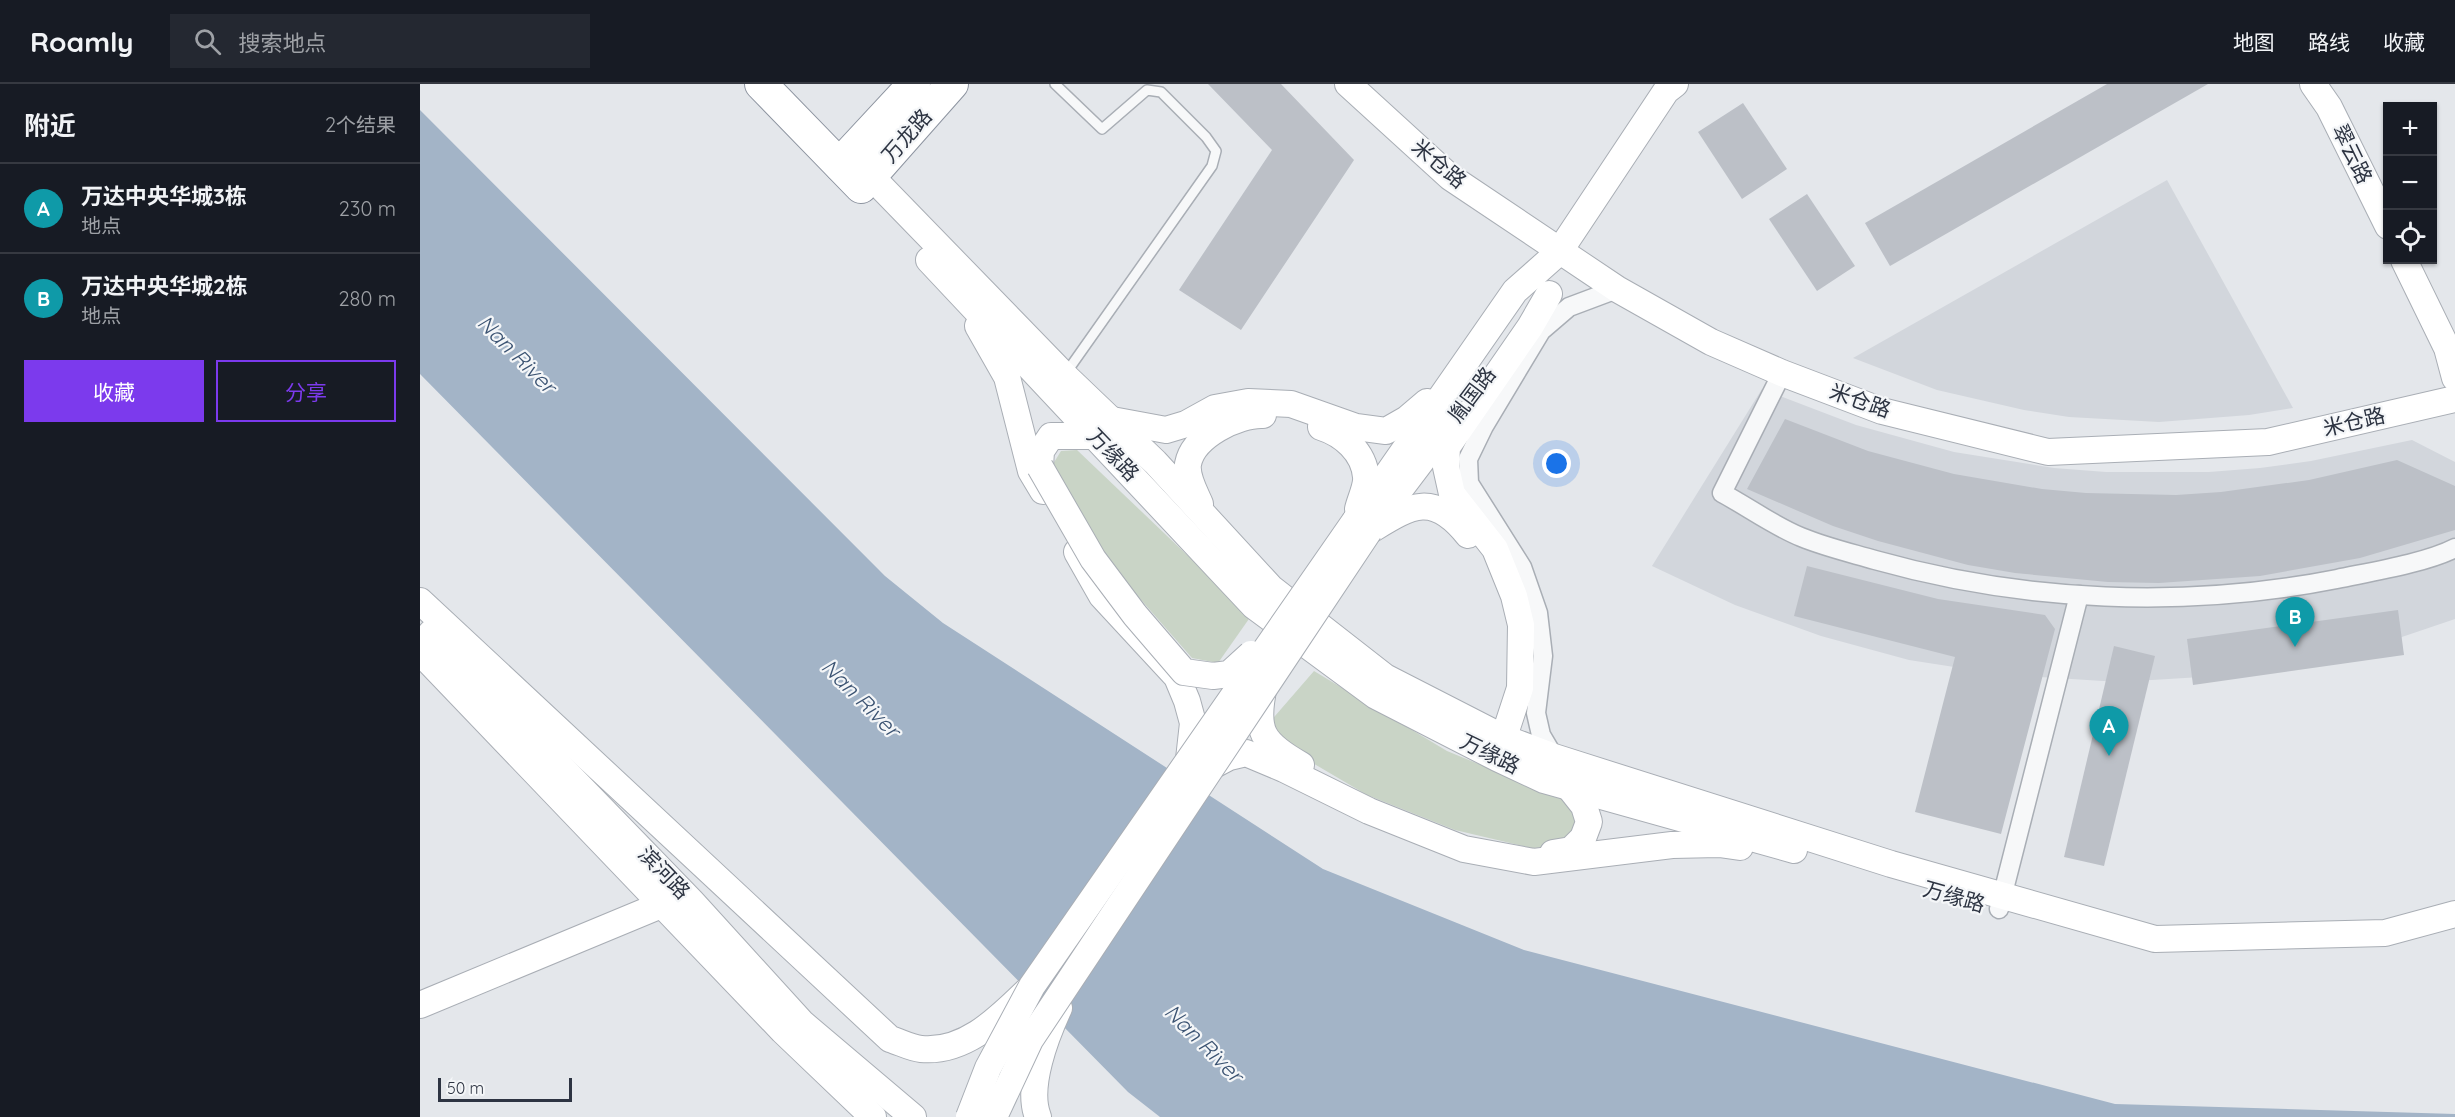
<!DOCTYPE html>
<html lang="zh">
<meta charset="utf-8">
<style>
:root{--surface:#171b24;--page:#242831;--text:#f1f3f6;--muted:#9ea1a6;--line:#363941;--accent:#7c3aed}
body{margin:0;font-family:Quicksand,"Noto Sans SC",sans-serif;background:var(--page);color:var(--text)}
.controls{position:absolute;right:18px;top:18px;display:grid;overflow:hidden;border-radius:0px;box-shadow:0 2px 4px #0004}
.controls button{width:54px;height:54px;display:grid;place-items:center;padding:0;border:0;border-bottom:2px solid var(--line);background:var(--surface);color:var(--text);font:30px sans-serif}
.scale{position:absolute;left:18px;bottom:15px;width:134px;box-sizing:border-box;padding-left:6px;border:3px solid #2d3442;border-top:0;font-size:16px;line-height:21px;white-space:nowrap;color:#2d3442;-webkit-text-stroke:4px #f4f6f8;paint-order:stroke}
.you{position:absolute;left:1137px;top:380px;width:21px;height:21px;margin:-15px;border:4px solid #fff;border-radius:50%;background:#1a73e8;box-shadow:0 0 0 9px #1a73e833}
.badge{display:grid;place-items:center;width:39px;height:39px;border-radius:50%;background:var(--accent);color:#fff;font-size:20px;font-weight:700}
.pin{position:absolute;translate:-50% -50px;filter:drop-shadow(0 2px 3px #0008)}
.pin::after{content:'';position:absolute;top:32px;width:21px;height:18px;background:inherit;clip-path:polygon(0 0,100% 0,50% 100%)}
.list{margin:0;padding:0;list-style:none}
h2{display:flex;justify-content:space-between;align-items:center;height:78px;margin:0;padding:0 24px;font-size:26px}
h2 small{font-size:20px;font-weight:400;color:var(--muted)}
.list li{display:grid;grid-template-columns:39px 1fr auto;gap:18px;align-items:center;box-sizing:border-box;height:90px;padding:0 24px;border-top:2px solid var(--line)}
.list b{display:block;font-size:22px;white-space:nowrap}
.list p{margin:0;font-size:20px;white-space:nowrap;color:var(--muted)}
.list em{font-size:20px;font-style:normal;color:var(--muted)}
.actions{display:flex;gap:12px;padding:18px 24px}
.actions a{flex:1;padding:14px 0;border:2px solid var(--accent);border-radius:0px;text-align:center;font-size:21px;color:var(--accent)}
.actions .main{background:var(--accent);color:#fff}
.icon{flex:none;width:33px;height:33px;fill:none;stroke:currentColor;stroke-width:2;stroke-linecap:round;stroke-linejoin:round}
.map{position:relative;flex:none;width:2035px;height:1033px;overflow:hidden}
header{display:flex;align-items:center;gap:36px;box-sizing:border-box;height:84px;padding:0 30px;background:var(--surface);border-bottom:2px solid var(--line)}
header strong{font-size:28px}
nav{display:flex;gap:33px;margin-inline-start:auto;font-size:21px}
.search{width:420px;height:54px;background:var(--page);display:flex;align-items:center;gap:15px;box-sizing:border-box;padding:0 21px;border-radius:0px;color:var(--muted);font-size:22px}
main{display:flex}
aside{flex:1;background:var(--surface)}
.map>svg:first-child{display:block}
.built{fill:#d2d6dc}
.green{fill:#c9d4c6}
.water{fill:#a3b4c7}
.building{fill:#bcc0c7}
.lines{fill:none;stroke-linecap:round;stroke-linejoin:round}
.lane-casing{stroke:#a9aeb5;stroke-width:12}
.street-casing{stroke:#a9aeb5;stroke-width:21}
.secondary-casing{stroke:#a9aeb5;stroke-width:28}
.highway-casing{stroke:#8d94a0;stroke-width:34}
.lane{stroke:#f7f8f9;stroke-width:9}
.street{stroke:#f7f8f9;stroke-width:18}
.secondary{stroke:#fff;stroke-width:26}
.highway{stroke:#fff;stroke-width:32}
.secondary-bridge-casing{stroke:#a9aeb5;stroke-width:28;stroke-linecap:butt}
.secondary-bridge{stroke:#fff;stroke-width:26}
.labels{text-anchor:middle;stroke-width:4.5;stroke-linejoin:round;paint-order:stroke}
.street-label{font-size:21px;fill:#2d3442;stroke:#f4f6f8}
.water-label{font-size:22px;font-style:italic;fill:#3b5372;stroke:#f4f6f8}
</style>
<header>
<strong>Roamly</strong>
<div class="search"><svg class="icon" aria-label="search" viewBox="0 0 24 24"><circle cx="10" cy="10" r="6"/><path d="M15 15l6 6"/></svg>搜索地点</div>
<nav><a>地图</a><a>路线</a><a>收藏</a></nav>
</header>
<main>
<aside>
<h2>附近<small>2个结果</small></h2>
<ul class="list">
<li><span class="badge" style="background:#0f9aa8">A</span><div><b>万达中央华城3栋</b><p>地点</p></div><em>230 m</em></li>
<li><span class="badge" style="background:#0f9aa8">B</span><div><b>万达中央华城2栋</b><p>地点</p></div><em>280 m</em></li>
</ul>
<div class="actions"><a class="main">收藏</a><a>分享</a></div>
</aside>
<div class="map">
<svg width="2035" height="1033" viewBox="0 0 2035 1033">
<rect width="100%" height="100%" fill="#e4e7eb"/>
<g class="built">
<polygon points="1747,96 1873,324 1829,331 1739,338 1649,333 1604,326 1517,306 1433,274"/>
<polygon points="1342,305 1436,341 1534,368 1634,384 1686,388 1789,388 1840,384 1891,377 1992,356 2035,378 2035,535 1973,556 1781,593 1732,596 1683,597 1586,591 1489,576 1401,552 1315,521 1232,482"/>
</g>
<g class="green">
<polygon points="657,366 831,532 798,579 772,574 701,493 638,397 633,380 641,367"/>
<polygon points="894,587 1027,667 1146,716 1159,730 1158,748 1144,763 1111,764 1035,746 947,711 874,668 849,639"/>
</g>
<polygon class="water" points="0,26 465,492 523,539 903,785 1104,866 1695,1020 2035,1030 2035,1033 740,1033 708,1008 0,290"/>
<g class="building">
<polygon points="788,0 861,0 934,76 821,246 759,206 852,66"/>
<polygon points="1687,0 1788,0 1470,182 1445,139"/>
<polygon points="1323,19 1367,85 1322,115 1278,48"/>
<polygon points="1387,110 1435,182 1397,207 1349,135"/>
<polygon points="1365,335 1448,367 1534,390 1622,405 1666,409 1756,411 1801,408 1889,396 1977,376 2035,402 2035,446 1940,474 1840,492 1739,499 1688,498 1595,489 1548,481 1458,457 1413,442 1327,405"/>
<polygon points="1387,482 1518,515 1625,531 1635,545 1581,750 1495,728 1535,573 1374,532"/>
<polygon points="1978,526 1984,571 1773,601 1767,555"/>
<polygon points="1694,562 1735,572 1684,782 1644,773"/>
</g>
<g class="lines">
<g class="lane-casing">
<polyline id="lane" points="635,0 682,45 727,6 741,8 786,53 796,67 792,82 646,289"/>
</g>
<g class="street-casing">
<g id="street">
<path d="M1362,289L1302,409C1328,423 1354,442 1381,453C1405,463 1431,469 1455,476C1604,518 1765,525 1917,495C1950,488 2006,479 2035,464"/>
<polyline points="1134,673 1121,651 1116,629 1123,572 1118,529 1102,483 1049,399 1048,375 1064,342 1121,247 1149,223 1197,205"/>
<polyline points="1579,825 1659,511"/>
</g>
</g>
<g class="secondary-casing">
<g id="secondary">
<polyline points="928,0 1030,93 1197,205 1291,258 1362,289 1462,327 1628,368 1848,358 2035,315"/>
<polyline points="1893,0 1909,23 1968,142"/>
<polyline points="437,78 644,291 735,378 851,504 965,593 1084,654 1134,673 1471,780 1735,855 1965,849 2035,830"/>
<polyline points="509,176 834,522 956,612 1077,674 1124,696 1374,766"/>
<polyline points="1984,176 2027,264 2035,294"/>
<polyline points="558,242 587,293 611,387 623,407"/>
<polyline points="692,336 746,346 766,340 795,324 828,318 871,320 936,343 966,347 987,335 1007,318"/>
<path d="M901,343C923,350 944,368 946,393C947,402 940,416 938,425"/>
<polyline points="620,383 621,367 631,352 676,352"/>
<path d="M780,420C775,408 766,393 768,380C773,352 818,330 843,331"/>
<polyline points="935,437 1095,207 1139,168 1246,7 1255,0"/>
<polyline points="956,437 1028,342"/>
<path d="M949,447C990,422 1012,406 1048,451"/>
<polyline points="657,468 682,512 757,593 767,617 773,639 769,675"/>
<path d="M0,517L470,955C480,958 491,964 501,965C545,969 578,935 607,907"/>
<polyline points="11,549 271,817 382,939 493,1033"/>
<polyline points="0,568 363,947 453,1033"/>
<path d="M844,602C834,647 842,659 881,681"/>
<polyline points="1079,668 1100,604 1101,541 1094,512 1075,465 1032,410 1026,383 1027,363 1110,243 1129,210"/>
<polyline points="790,683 809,673 826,669 864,685 949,727 1044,765 1114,778 1252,761 1299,760 1320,763"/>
<polyline points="1133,769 1151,766 1163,754 1169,738 1164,722 1149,703"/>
<polyline points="0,921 241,821"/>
<path d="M618,1033C606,1003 626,952 639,924"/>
</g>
</g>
<g class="highway-casing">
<g id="highway">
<polyline points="341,0 441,103 532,0"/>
<polyline points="421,82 429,70 494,0"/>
</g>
</g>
<use href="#lane" class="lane"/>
<use href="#street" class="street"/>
<use href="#secondary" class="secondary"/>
<use href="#highway" class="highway"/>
<g class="secondary-bridge-casing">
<g id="secondary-bridge">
<polyline points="620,383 673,475 715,531 764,588 793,592 809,590 831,570"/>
<polyline points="549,1033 568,984 612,902 935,437"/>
<polyline points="574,1033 610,956 949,447"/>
</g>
</g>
<use href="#secondary-bridge" class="secondary-bridge"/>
</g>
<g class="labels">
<g class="street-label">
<text transform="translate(487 52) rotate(-49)" y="7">万龙路</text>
<text transform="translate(1932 70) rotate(64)" y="7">翠云路</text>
<text transform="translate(1019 80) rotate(40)" y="7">米仓路</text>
<text transform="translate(1052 311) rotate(-53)" y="7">胤国路</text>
<text transform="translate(1440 317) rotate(19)" y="7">米仓路</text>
<text transform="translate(1934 338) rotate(-13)" y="7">米仓路</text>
<text transform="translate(693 371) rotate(46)" y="7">万缘路</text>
<text transform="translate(1070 670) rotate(26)" y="7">万缘路</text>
<text transform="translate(244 789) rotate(46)" y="7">滨河路</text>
<text transform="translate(1534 813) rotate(16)" y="7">万缘路</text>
</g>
<g class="water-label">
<text transform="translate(97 270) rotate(45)" y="8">Nan River</text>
<text transform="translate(441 614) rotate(45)" y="8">Nan River</text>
<text transform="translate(784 959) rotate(45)" y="8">Nan River</text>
</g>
</g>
</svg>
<div class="controls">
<button>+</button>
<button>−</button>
<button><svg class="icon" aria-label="locate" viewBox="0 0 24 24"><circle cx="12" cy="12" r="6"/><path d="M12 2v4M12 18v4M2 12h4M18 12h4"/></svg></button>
</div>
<div class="scale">50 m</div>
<div class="you"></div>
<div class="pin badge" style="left:1689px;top:672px;background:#0f9aa8">A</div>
<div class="pin badge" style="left:1875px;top:563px;background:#0f9aa8">B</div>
</div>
</main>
